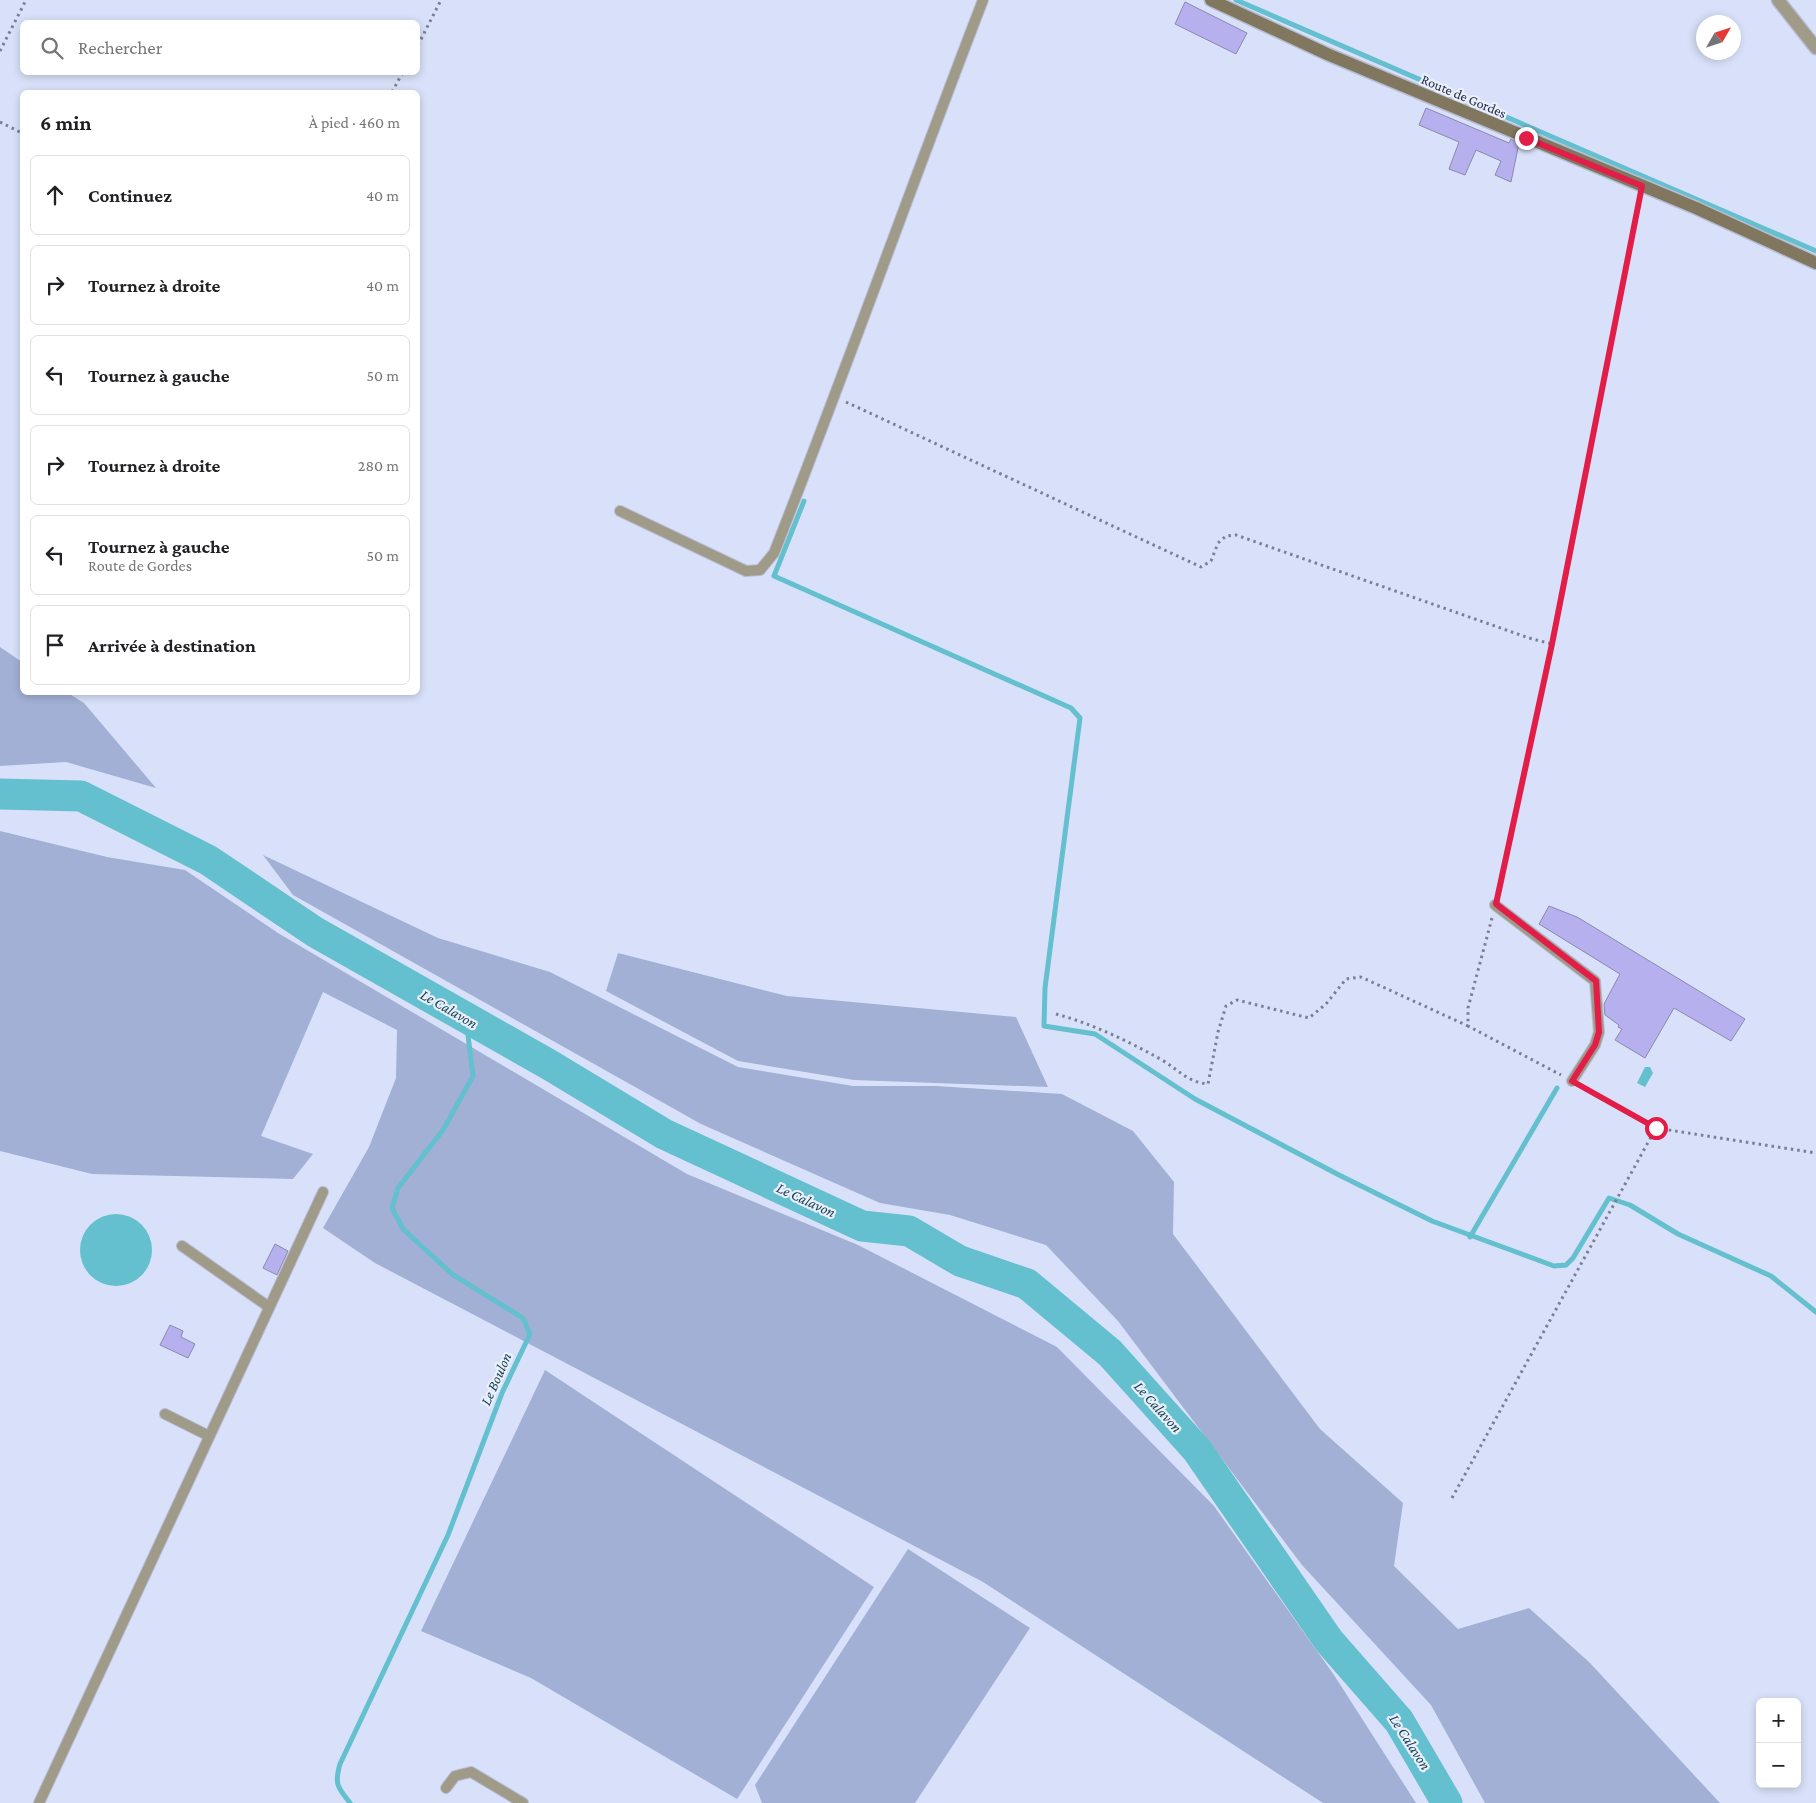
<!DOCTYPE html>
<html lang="fr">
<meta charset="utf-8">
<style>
:root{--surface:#fff;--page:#f6f6f6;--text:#202124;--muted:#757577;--line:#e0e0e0}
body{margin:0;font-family:"Crimson Pro",serif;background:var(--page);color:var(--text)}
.controls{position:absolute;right:15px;bottom:15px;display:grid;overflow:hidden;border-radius:8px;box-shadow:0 2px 8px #0003}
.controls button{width:45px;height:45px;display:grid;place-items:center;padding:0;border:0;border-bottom:1px solid var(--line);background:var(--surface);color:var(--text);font:25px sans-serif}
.compass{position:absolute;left:1696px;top:15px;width:45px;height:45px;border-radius:50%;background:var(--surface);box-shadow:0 2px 8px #0003;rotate:51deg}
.stop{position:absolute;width:15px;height:15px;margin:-11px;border:4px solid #e11d48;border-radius:50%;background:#fff}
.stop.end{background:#e11d48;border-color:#fff;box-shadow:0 1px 5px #0008}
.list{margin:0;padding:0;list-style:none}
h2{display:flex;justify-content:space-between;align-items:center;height:65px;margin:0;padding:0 20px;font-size:21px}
h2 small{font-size:16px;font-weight:400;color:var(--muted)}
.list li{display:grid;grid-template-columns:32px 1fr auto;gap:15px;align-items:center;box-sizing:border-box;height:80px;margin:0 10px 10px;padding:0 10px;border:1px solid var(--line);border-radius:8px}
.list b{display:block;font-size:19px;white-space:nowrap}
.list p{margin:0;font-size:16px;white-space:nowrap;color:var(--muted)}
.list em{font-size:16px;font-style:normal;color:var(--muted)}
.icon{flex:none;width:28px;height:28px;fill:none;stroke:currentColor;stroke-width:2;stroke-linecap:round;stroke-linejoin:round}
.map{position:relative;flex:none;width:1816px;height:1803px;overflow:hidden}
.search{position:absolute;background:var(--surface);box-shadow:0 2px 8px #0003;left:20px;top:20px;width:400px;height:55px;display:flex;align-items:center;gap:12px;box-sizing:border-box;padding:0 18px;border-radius:8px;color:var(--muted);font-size:19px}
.panel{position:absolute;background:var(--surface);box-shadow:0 2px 8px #0003;left:20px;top:90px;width:400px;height:605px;border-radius:8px}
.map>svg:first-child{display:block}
.green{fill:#a2b0d5}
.water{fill:#64bfce}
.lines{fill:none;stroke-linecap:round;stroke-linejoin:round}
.stream{stroke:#64bfce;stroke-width:5}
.river{stroke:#64bfce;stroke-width:31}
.building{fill:#b7b0ef;stroke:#8c88ae}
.lane-casing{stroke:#b5bdd3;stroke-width:12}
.street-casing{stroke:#b5bdd3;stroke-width:15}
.secondary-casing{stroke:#b5bdd3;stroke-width:15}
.path{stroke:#798093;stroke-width:3;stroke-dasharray:2.5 4;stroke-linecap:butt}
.lane{stroke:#a09a89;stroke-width:10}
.street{stroke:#a09a89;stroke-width:12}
.secondary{stroke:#81775f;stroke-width:12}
.route{stroke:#e11d48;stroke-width:6}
.labels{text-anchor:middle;stroke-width:4.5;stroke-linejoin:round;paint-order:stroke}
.street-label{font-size:14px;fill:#292e3d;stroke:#e9effe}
.water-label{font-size:15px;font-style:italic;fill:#1a444b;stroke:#e9effe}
</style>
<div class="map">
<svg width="1816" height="1803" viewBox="0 0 1816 1803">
<rect width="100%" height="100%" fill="#d8e1f9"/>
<g class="green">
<polygon points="0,647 22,662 22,692 68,693 84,703 156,788 66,762 0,766"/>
<polygon points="0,831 107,857 185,870 278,933 687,1174 858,1245 1057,1347 1214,1506 1334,1675 1416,1803 1323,1803 983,1582 375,1263 323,1228 369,1147 396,1078 397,1030 323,992 261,1136 313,1154 293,1179 92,1174 0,1151"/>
<polygon points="263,855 438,938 550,972 738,1067 853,1086 936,1086 1062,1094 1133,1131 1174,1182 1173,1234 1320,1429 1403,1503 1394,1566 1458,1629 1529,1608 1590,1663 1720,1803 1485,1803 1431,1705 1302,1565 1118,1321 1046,1245 950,1215 880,1203 701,1124 293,895"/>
<polygon points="618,953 787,996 1016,1017 1048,1087 854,1080 738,1061 606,991"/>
<polygon points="545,1370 874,1587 737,1799 531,1678 421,1631"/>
<polygon points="908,1549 1030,1628 915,1803 762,1803 755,1785"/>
</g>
<g class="water">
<polygon points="1645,1067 1650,1067 1653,1073 1645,1087 1637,1083"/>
<circle cx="116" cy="1250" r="36"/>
</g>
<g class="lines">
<g class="stream">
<polyline points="1236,0 1816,251"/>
<polyline points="804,501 774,576 1071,708 1080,718 1045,988 1044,1026 1095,1034 1195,1099 1339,1175 1432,1221 1554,1266 1566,1265 1573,1258 1609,1198 1630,1205 1678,1234 1771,1276 1816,1312"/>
<polyline points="1470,1237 1557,1088"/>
<path d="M350,1803C338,1787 334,1785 340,1764L448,1535L502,1393L530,1334L523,1318L452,1274L403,1229L392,1208L398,1188L443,1130L473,1076L466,1019"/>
</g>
<polyline class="river" points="0,794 81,796 208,860 315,932 548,1064 664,1134 862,1226 909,1231 960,1261 1027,1284 1110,1353 1197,1450 1329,1641 1399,1721 1447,1803"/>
</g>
<g class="building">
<polygon points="1185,2 1247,33 1236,54 1175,24"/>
<polygon points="1426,108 1509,143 1511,139 1519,143 1511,182 1495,175 1501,161 1476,150 1465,175 1449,169 1459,142 1419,125"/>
<polygon points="1549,906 1577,917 1745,1019 1731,1041 1674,1008 1645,1058 1615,1040 1622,1029 1618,1027 1619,1025 1605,1015 1604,1004 1620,974 1539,924"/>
<polygon points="275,1244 288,1251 277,1275 263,1268"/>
<polygon points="170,1325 183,1331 181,1337 195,1344 188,1358 160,1345"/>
</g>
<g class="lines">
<g class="lane-casing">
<g id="lane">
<path d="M620,511L746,571L760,570L774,553C846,370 912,184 983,0"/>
<polyline points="1495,905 1595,981 1599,1032 1595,1045 1572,1081"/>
<polyline points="182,1246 269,1307"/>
<polyline points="165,1414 209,1436"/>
<polyline points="446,1788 455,1776 471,1772 523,1803"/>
<polyline points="39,1803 323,1192"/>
</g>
</g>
<g class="street-casing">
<polyline id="street" points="1778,0 1816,48"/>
</g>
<g class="secondary-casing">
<polyline id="secondary" points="1211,0 1327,54 1696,208 1816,263"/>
</g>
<g class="path">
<polyline points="418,45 441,0"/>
<polyline points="0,51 26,0"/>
<polyline points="392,92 403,72"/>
<polyline points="0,122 22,133"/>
<polyline points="846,402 1201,567 1211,561 1218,543 1226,536 1236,535 1529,638 1552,644"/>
<polyline points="1498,893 1552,644 1639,198"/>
<polyline points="1492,918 1468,1008 1468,1026 1561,1075"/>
<path d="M1056,1014C1093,1024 1128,1041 1162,1060C1179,1070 1187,1082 1208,1084L1218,1032L1226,1006L1237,1000L1309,1018L1326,1004L1346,979L1361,977L1468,1026"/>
<polyline points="1582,1087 1656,1128 1816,1153"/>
<polyline points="1452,1498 1656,1128"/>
</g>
<use href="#lane" class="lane"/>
<use href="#street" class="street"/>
<use href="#secondary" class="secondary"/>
</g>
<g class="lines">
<polyline class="route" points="1526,138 1642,186 1552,644 1496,904 1596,981 1599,1032 1595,1045 1572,1081 1656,1128"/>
</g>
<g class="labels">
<g class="street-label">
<text transform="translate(1464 96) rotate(23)" y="5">Route de Gordes</text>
</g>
<g class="water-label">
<text transform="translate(449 1009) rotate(30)" y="5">Le Calavon</text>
<text transform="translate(806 1200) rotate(25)" y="5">Le Calavon</text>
<text transform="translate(496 1379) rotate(-66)" y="5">Le Boulon</text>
<text transform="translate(1158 1407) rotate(48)" y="5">Le Calavon</text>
<text transform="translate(1410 1742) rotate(57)" y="5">Le Calavon</text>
</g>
</g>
</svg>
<div class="controls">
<button>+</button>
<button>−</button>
</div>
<svg class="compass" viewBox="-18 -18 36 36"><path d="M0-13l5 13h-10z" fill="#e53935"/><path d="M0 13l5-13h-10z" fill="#757577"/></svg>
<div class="stop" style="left:1656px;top:1128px"></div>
<div class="stop end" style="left:1526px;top:138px"></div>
<div class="search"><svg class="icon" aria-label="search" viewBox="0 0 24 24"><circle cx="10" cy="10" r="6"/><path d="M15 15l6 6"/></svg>Rechercher</div>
<section class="panel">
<h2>6 min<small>À pied · 460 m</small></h2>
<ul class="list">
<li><svg class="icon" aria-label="ahead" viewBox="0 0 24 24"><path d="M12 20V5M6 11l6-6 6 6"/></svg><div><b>Continuez</b></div><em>40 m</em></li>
<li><svg class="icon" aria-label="right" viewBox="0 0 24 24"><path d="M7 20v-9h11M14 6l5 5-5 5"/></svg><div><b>Tournez à droite</b></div><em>40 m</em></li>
<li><svg class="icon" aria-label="left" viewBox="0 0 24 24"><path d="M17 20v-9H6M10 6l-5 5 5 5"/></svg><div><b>Tournez à gauche</b></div><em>50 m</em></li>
<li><svg class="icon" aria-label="right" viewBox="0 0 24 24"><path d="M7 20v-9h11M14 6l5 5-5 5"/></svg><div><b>Tournez à droite</b></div><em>280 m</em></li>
<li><svg class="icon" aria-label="left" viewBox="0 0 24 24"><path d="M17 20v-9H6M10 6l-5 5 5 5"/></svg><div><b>Tournez à gauche</b><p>Route de Gordes</p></div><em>50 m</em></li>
<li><svg class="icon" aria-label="arrive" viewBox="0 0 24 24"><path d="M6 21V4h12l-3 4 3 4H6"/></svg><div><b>Arrivée à destination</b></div></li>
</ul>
</section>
</div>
